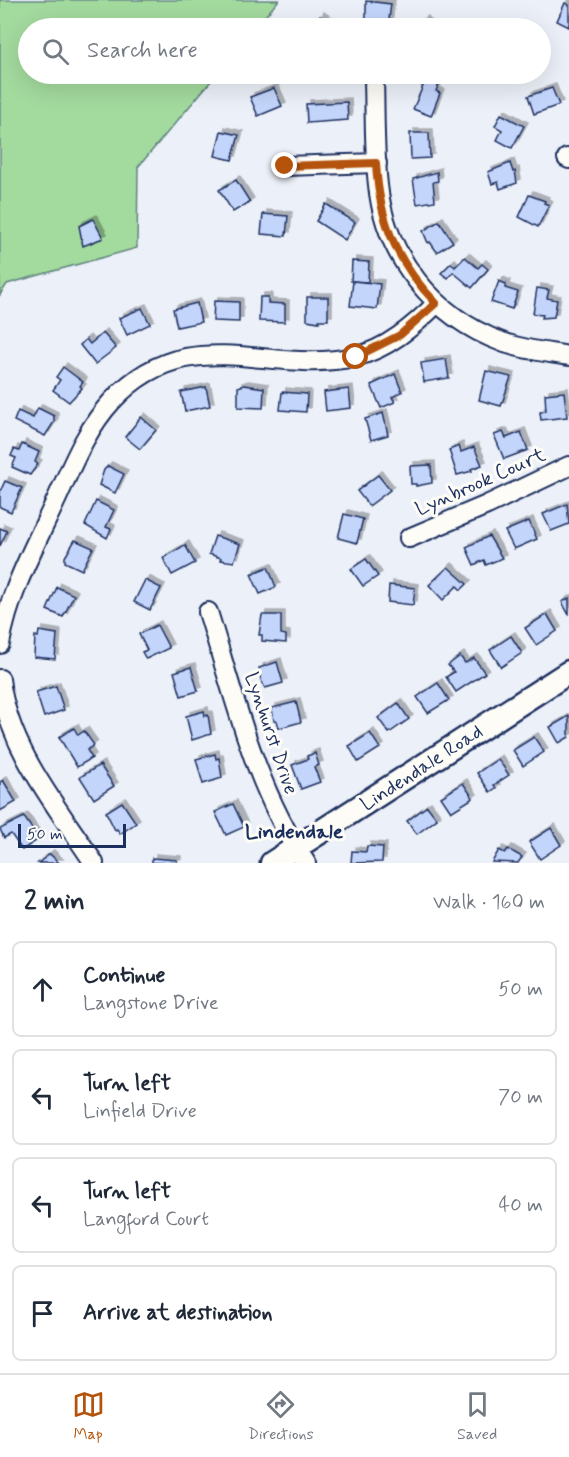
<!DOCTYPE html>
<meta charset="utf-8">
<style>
:root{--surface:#fff;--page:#f6f6f7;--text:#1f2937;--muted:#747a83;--line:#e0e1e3;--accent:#b45309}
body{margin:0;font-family:Mynerve,sans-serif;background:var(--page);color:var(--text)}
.scale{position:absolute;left:18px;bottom:15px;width:108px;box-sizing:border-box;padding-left:6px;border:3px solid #1b2f5e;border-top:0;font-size:16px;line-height:21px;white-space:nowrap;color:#1b2f5e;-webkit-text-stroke:4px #fdfcf7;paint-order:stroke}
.stop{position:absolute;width:18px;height:18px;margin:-14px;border:4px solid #b45309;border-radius:50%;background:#fff}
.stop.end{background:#b45309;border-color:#fff;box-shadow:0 2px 6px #0008}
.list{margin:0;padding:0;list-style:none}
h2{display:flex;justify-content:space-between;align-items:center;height:78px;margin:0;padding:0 24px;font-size:26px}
h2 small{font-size:20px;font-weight:400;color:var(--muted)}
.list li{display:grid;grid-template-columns:39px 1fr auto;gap:18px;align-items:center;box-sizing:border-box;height:96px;margin:0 12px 12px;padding:0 12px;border:2px solid var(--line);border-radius:9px}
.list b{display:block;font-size:22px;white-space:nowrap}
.list p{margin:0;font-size:20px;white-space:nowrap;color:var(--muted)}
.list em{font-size:20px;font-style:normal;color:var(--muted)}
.icon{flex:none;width:33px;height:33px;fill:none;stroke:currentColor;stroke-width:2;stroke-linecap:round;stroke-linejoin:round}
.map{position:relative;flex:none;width:569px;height:863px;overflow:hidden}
.search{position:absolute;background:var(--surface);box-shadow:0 6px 24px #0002;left:18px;right:18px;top:18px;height:66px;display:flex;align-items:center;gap:15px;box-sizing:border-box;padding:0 21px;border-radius:33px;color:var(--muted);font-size:22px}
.sheet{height:510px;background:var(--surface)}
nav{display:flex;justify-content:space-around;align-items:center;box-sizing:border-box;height:84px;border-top:2px solid var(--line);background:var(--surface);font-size:16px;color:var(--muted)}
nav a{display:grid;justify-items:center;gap:3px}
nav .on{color:var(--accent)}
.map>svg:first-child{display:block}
.green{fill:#a3da9e;stroke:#5f847e;stroke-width:1.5}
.building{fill:#c4d5fb;stroke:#1b2f5e;stroke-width:1.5;filter:url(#shadow)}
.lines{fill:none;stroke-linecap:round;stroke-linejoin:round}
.minor-casing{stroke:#1b2f5e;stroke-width:22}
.tertiary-casing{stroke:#1b2f5e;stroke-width:27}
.minor{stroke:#fdfcf7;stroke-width:18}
.tertiary{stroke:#fdfcf7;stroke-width:22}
.route{stroke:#b45309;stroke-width:8}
.labels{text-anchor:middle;stroke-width:6;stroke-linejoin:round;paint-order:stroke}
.street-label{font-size:20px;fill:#1b2f5e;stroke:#fdfcf7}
.neighbourhood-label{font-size:21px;font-weight:bold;fill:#1b2f5e;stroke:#fdfcf7}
</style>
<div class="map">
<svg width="569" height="863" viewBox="0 0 569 863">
<defs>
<filter id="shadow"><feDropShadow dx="4" dy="-4" stdDeviation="0" flood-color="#0004"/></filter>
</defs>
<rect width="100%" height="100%" fill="#ecf0f8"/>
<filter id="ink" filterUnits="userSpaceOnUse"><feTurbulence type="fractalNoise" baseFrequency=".0167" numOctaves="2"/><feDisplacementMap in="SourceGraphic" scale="12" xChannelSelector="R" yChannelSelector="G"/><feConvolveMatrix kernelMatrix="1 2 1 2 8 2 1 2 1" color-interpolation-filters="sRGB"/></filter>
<g filter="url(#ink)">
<polygon class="green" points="0,0 279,0 255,28 28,28 28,74 217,74 138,167 137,248 7,284 0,295"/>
<g class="building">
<polygon points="366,1 391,4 388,27 366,25"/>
<polygon points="565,3 569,5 569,27 557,21"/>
<polygon points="320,16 338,28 312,28 309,26 312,21 316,23"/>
<polygon points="424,20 430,28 414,28"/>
<polygon points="424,74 441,79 436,91 440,93 431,116 413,109 423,86 419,84"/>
<polygon points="274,88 282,106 258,116 250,97"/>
<polygon points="552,88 559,105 534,114 528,96"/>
<polygon points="347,102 348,120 307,123 306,104"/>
<polygon points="501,114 524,126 512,148 497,140 502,130 495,126"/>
<polygon points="221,131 239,135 232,160 215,156"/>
<polygon points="410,133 429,133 430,158 411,159"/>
<polygon points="510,163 513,172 515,171 517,183 500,189 498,182 492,184 488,172"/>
<polygon points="437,172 438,181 433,182 435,201 417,204 413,179"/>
<polygon points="236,180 250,202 233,212 219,190"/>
<polygon points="529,195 545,201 544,203 549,205 538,227 519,217"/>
<polygon points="326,204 355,222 345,240 316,221"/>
<polygon points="263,214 288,216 286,236 261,234"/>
<polygon points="93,219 103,238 83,246 79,226"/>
<polygon points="439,221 453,242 437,252 430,242 428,243 423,231"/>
<polygon points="465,257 478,268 482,264 488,269 472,288 453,272 448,278 441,273 451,263 455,267"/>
<polygon points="352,261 369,262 368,282 351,281"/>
<polygon points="353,281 380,284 377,309 350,306"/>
<polygon points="499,281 506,284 505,288 518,292 512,309 491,302"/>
<polygon points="537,288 549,290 547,298 557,300 554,317 542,318 543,315 533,314"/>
<polygon points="260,297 268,297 268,303 285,304 285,322 259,321"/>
<polygon points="307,297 328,297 328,320 319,320 319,322 307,320"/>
<polygon points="214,301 239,302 239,322 213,321"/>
<polygon points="197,303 201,322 177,327 173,309"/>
<polygon points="142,308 150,324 127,335 119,318"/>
<polygon points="103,333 116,348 95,364 80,345 86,339 90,344"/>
<polygon points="446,359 449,378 424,382 421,363"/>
<polygon points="63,367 83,382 80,386 82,388 69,402 53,390 60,380 56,377"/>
<polygon points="486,371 511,377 501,406 479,400"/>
<polygon points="395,374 402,392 392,397 395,402 381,408 371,385"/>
<polygon points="244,385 264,388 263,408 238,407 238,387"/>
<polygon points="206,387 210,406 185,411 181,392"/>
<polygon points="349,389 351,408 326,411 324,392"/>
<polygon points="282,392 307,394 306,412 280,410"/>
<polygon points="564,392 567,417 541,420 540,412 546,411 545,394"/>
<polygon points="38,408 54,416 54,422 45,436 14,421 18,411 33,418"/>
<polygon points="383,413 388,435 371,440 365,419"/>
<polygon points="141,417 156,430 140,449 125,437"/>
<polygon points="503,432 506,438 521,432 528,450 504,459 494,435"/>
<polygon points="22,444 39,452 35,462 38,464 30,475 12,467 16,458 11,456 14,449 19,451"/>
<polygon points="459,446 461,452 474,447 482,465 471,469 472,471 457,475 449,450"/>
<polygon points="431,465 432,483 416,486 416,484 411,484 410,466"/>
<polygon points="108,466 124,474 115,493 99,485 104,470"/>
<polygon points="378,475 390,490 369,506 357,491"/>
<polygon points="5,481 22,488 11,512 0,507 0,492"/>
<polygon points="96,501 114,510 106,527 111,529 107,538 85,525"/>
<polygon points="567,504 569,524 551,531 543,514"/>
<polygon points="344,514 363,519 357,543 338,538"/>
<polygon points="529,521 537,539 514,549 505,531"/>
<polygon points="0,528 7,531 0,546"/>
<polygon points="215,536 240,544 234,562 220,560 221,558 209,554"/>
<polygon points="489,536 502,558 486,565 484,560 474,565 466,547"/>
<polygon points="75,540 93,548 82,570 65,562 65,557"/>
<polygon points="185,545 195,563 172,575 163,558"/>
<polygon points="366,559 378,576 363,586 351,569"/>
<polygon points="268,567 276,587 260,594 251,574"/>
<polygon points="448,567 467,584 461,590 457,586 443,600 429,585"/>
<polygon points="145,580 161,588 150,610 134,602"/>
<polygon points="389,585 415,588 413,605 388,602"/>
<polygon points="57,587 74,595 63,617 47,610"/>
<polygon points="569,598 569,615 562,602"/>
<polygon points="547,614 557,631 536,645 525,628"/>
<polygon points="262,615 281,615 281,634 286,635 286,643 262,641 262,635 259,635"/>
<polygon points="157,625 169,648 146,659 142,652 147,650 139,634"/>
<polygon points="39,631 57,634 55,659 34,657 35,636 38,637"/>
<polygon points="511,636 522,653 501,667 490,650"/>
<polygon points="460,656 465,663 474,658 485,673 456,692 446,677 454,672 448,665"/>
<polygon points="277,662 283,683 265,688 261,680 259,668"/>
<polygon points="191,667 198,691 181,696 174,672"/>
<polygon points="438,683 449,700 428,713 417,697"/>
<polygon points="56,686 64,710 44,717 36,692"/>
<polygon points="296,702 301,722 279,728 277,721 274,721 272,708"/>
<polygon points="398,703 409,719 389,733 378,718"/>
<polygon points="204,711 205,716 208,715 211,734 192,740 186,716"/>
<polygon points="569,716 569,737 559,743 550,727"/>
<polygon points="74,728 78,735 84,731 94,745 87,750 92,758 77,767 59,737"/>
<polygon points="370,733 380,748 358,762 349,746"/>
<polygon points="534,737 544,752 523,766 513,750"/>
<polygon points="315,753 319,765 314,767 320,782 301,789 292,765 308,759 307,756"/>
<polygon points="215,754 216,759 219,758 222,778 203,784 196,759"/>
<polygon points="498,759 509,775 494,785 496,788 490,792 477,773"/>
<polygon points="100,765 114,786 94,799 80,777"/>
<polygon points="3,780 16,802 0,811 0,782"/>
<polygon points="463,783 473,798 451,812 441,797"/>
<polygon points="122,802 136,823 120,834 117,829 115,830 106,812"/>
<polygon points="233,804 244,827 226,835 215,812"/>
<polygon points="427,806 437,819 417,834 407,821"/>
<polygon points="24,817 39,839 22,850 11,834 4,838 0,829"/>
<polygon points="551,828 561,845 540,859 529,842"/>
<polygon points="367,846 383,847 382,862 351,863 352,851 366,852"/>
<polygon points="508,849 522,857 518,863 492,862 499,850 505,853"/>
<polygon points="50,854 59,863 38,863"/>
<polygon points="152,858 177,860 177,863 152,863"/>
</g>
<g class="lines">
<g class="minor-casing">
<g id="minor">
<path d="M374,79C375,114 374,150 378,185C385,256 434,317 502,342C523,350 546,352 569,356"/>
<polyline points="567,158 569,159"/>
<polyline points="285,166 377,163"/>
<polyline points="409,538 487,505 569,466"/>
<path d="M208,612C235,698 255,788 306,863"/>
<path d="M0,644C9,591 36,544 58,496C73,463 87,428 112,401C187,319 267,376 354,357C386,350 414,326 437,303"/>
<path d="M0,679C8,749 57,806 94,863"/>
</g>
</g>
<g class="tertiary-casing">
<polyline id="tertiary" points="272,863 569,672"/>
</g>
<use href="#minor" class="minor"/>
<use href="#tertiary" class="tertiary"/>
</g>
</g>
<g class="lines" filter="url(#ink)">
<path class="route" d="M285,166L376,163C379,220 396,262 436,303L400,335L356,357"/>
</g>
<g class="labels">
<g class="street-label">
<text transform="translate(480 481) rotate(-24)" y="7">Lynbrook Court</text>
<text transform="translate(272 733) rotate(71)" y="7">Lynhurst Drive</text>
<text transform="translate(421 767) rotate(-33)" y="7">Lindendale Road</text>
</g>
<g class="neighbourhood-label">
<text x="294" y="838">Lindendale</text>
</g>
</g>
</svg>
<div class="scale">50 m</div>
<div class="stop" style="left:356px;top:357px"></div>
<div class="stop end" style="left:285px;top:166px"></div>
<div class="search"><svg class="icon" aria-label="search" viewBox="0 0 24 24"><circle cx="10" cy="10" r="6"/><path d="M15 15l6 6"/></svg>Search here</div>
</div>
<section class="sheet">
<h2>2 min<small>Walk · 160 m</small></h2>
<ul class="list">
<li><svg class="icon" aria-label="ahead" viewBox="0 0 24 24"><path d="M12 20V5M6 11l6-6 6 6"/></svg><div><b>Continue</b><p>Langstone Drive</p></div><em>50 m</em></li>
<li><svg class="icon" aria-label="left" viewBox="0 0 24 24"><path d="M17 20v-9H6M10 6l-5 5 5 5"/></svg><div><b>Turn left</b><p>Linfield Drive</p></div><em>70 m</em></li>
<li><svg class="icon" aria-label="left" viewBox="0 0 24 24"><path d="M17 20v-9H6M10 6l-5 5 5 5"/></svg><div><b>Turn left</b><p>Langford Court</p></div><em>40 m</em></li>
<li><svg class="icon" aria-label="arrive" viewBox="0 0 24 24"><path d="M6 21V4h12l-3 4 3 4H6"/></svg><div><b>Arrive at destination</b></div></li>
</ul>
</section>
<nav>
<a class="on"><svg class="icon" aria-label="map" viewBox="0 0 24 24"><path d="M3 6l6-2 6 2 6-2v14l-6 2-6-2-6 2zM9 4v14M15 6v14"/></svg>Map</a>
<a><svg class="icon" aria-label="directions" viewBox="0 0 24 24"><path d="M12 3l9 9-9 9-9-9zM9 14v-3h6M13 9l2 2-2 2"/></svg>Directions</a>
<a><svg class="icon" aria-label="saved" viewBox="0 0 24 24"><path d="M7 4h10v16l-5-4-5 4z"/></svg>Saved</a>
</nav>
